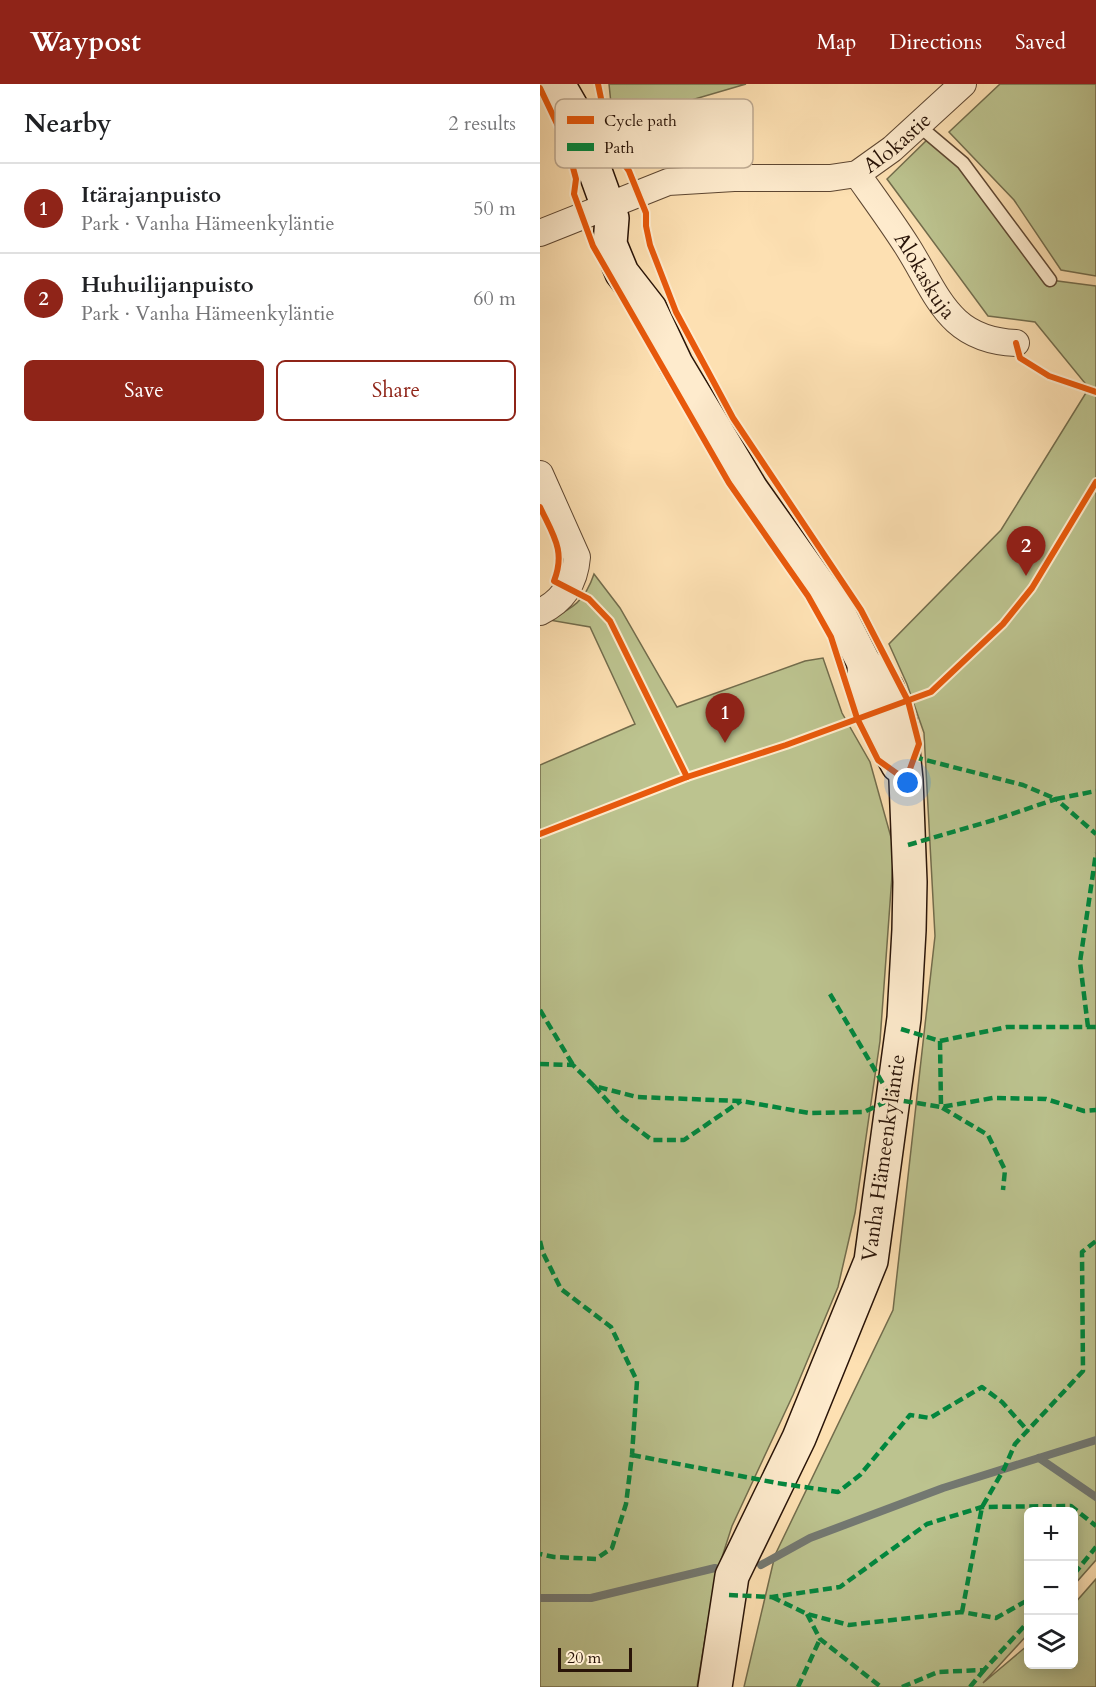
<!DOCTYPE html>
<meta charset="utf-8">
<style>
:root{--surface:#fff;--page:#f6f6f6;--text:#202124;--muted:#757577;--line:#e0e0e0;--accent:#8f2418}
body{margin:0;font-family:Cardo,serif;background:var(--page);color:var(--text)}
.controls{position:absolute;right:18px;bottom:18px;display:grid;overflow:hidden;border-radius:9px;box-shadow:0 3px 15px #0003}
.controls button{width:54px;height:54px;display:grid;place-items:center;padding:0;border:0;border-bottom:2px solid var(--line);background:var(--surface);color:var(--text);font:30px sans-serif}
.scale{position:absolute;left:18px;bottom:15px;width:74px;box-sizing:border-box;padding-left:6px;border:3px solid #291408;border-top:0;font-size:16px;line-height:21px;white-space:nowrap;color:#291408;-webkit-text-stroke:4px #feebcd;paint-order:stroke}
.you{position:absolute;left:368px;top:699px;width:21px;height:21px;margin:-15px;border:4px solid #fff;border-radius:50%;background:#1a73e8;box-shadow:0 0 0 9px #1a73e833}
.badge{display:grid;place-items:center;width:39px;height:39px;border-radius:50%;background:var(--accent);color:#fff;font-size:20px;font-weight:700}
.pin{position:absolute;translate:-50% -50px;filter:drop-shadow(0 2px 3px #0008)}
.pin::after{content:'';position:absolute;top:32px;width:21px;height:18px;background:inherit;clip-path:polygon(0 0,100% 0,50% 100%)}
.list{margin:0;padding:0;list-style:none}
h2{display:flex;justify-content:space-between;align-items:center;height:78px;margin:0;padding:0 24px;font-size:26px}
h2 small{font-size:20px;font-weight:400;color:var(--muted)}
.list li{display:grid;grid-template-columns:39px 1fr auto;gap:18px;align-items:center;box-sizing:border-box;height:90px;padding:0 24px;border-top:2px solid var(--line)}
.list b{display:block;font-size:22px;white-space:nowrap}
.list p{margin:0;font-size:20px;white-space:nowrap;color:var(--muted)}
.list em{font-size:20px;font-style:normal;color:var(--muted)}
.actions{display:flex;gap:12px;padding:18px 24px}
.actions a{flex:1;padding:14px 0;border:2px solid var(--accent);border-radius:9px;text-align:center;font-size:21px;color:var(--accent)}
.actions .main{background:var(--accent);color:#fff}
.icon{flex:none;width:33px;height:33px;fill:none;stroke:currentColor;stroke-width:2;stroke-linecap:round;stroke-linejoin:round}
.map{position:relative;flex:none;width:556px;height:1603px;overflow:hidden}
header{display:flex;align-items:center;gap:36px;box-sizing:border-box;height:84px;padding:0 30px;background:var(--accent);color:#fff}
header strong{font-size:28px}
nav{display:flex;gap:33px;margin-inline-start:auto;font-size:21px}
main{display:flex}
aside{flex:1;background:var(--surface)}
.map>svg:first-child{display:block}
.green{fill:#bcc38f;stroke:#726c4c;stroke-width:1.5}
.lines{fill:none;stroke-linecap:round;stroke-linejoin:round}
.stream{stroke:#737871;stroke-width:8}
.lane-casing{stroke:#5e4732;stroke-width:15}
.street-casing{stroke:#5e4732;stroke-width:28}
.secondary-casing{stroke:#291408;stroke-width:36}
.lane{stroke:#feebcd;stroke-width:12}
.street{stroke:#feebcd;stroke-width:26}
.secondary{stroke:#feebcd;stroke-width:33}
.quiet{stroke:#00873e;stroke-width:4.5;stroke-dasharray:9 4.5;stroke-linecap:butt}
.cycleway-casing{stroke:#feebcd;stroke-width:10}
.cycleway{stroke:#e8590c;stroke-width:6}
.labels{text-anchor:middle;stroke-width:6;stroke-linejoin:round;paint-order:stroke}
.street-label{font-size:21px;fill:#291408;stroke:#feebcd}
.key{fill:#feebcd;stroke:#beaa92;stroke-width:1.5}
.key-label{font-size:16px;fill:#291408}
</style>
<header>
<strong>Waypost</strong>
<nav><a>Map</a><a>Directions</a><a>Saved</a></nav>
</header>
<main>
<aside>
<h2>Nearby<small>2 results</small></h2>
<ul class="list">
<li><span class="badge">1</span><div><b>Itärajanpuisto</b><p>Park · Vanha Hämeenkyläntie</p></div><em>50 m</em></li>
<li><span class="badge">2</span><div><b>Huhuilijanpuisto</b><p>Park · Vanha Hämeenkyläntie</p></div><em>60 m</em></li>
</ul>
<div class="actions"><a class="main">Save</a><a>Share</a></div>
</aside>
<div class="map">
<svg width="556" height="1603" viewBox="0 0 556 1603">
<rect width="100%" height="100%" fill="#fde0b2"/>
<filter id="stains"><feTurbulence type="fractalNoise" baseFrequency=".00333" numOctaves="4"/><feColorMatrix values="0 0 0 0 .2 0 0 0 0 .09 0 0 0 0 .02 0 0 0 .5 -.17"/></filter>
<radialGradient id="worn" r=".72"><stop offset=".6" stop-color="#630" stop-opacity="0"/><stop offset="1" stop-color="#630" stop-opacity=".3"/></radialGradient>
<g class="green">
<polygon points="69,0 206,0 73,39"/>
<polygon points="460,0 556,0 556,192 521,186 474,116 409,48"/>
<polygon points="388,55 423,79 510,196 556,202 556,1476 534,1501 534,1428 488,1428 488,1550 443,1599 488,1561 488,1580 534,1580 534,1520 556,1495 556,1603 204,1603 235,1471 353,1226 395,852 384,649 367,600 349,560 461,446 549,304 495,238 448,232 347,95"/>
<path d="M54,490L80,524L137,623L265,577L283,574L302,629L330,678L354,764L340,957L315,1129L298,1203L253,1311L192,1442L175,1495L157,1603H0V681L95,640L50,543L9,536C33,524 45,517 54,490Z"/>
</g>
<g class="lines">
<g class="stream">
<polyline points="499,1374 556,1413"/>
<polyline points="221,1481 270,1454 403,1404 556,1356"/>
<polyline points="0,1514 51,1514 175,1484"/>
</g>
<g class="lane-casing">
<polyline id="lane" points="378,41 423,79 510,196"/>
</g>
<g class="street-casing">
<g id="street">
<path id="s1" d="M317,90C334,114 351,137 367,162C398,211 408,256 476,259"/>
<path id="s2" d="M0,149L128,98L194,94H290L317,90L352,65L423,0"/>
<path d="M0,390L37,473C35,498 23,517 0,528"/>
</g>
</g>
<g class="secondary-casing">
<g id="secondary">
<polyline points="18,0 33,26 72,134 70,160 82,189 110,225 136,280 211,405 298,528 324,579 347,604 360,638 366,696 370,798 369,846 364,934 331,1177 259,1354 192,1492 175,1603"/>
<polyline points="324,579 325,612 338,645 358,681"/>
</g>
</g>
<use href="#lane" class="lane"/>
<use href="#street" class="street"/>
<use href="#secondary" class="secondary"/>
<g class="quiet">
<polyline points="374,673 483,701 516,715 556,707"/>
<polyline points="368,761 457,735 516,715 556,750"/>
<polyline points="290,910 352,1015"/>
<polyline points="0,926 33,981"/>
<polyline points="548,943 540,878 556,769"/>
<polyline points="361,945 400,957 467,943 556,943"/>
<polyline points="400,957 401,1023 448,1051 465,1086 463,1106"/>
<polyline points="0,980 33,981 54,1002 97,1013 201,1017 269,1029 324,1028 352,1015 401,1023 453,1014 506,1015 544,1027 556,1026"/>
<polyline points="54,1002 83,1034 112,1056 144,1056 201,1017"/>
<polyline points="0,1157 3,1169 21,1205 71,1243 97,1297 92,1371 86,1420 72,1464 56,1475 14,1473 0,1470"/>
<polyline points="92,1371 237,1399 298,1408 320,1391 370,1331 390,1334 442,1303 462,1318 488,1347"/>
<polyline points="534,1490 556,1463"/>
<polyline points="189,1511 232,1513 300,1503 387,1440 442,1423 531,1422 556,1442"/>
<polyline points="232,1513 267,1530 309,1541 422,1528 456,1534 488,1516"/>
<polyline points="422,1528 442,1423 464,1385 475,1360 543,1287 542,1168 556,1157"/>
<polyline points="267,1530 280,1555 341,1603"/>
<polyline points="258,1603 280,1555"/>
<polyline points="362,1603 398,1588 444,1586 488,1538"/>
<polyline points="430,1603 444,1586"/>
</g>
<g class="cycleway-casing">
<g id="cycleway">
<polyline points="0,4 27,61 36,95 34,110 53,162 189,399 268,512 291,553 317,634 338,676 366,696 379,660 368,617 321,526 193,334 136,228 110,161 106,142 106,129 89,87 80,74 67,43 58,0"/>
<polyline points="476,259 480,274 509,292 556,308"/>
<path d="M0,423C13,451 26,467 14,497L49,515L70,537L147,693"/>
<polyline points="0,750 147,693 246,661 391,608 463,540 492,504 556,398"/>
</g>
</g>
<use href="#cycleway" class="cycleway"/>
</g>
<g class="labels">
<g class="street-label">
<text dy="7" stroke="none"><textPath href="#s2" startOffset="378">Alokastie</textPath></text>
<text dy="7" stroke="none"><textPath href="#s1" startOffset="122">Alokaskuja</textPath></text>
<text transform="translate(343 1074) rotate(-82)" y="7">Vanha Hämeenkyläntie</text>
</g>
</g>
<rect x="15" y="15" width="198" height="69" rx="9" class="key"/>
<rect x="27" y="32" width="27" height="8" fill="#e8590c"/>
<rect x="27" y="59" width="27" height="8" fill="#00873e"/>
<g class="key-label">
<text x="64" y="42">Cycle path</text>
<text x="64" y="69">Path</text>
</g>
<rect width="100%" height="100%" filter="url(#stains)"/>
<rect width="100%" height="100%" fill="url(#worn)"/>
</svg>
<div class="controls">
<button>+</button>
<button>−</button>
<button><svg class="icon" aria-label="layers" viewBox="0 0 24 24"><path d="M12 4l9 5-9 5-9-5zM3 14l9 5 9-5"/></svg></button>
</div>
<div class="scale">20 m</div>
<div class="you"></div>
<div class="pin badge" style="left:185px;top:659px">1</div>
<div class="pin badge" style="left:486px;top:492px">2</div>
</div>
</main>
